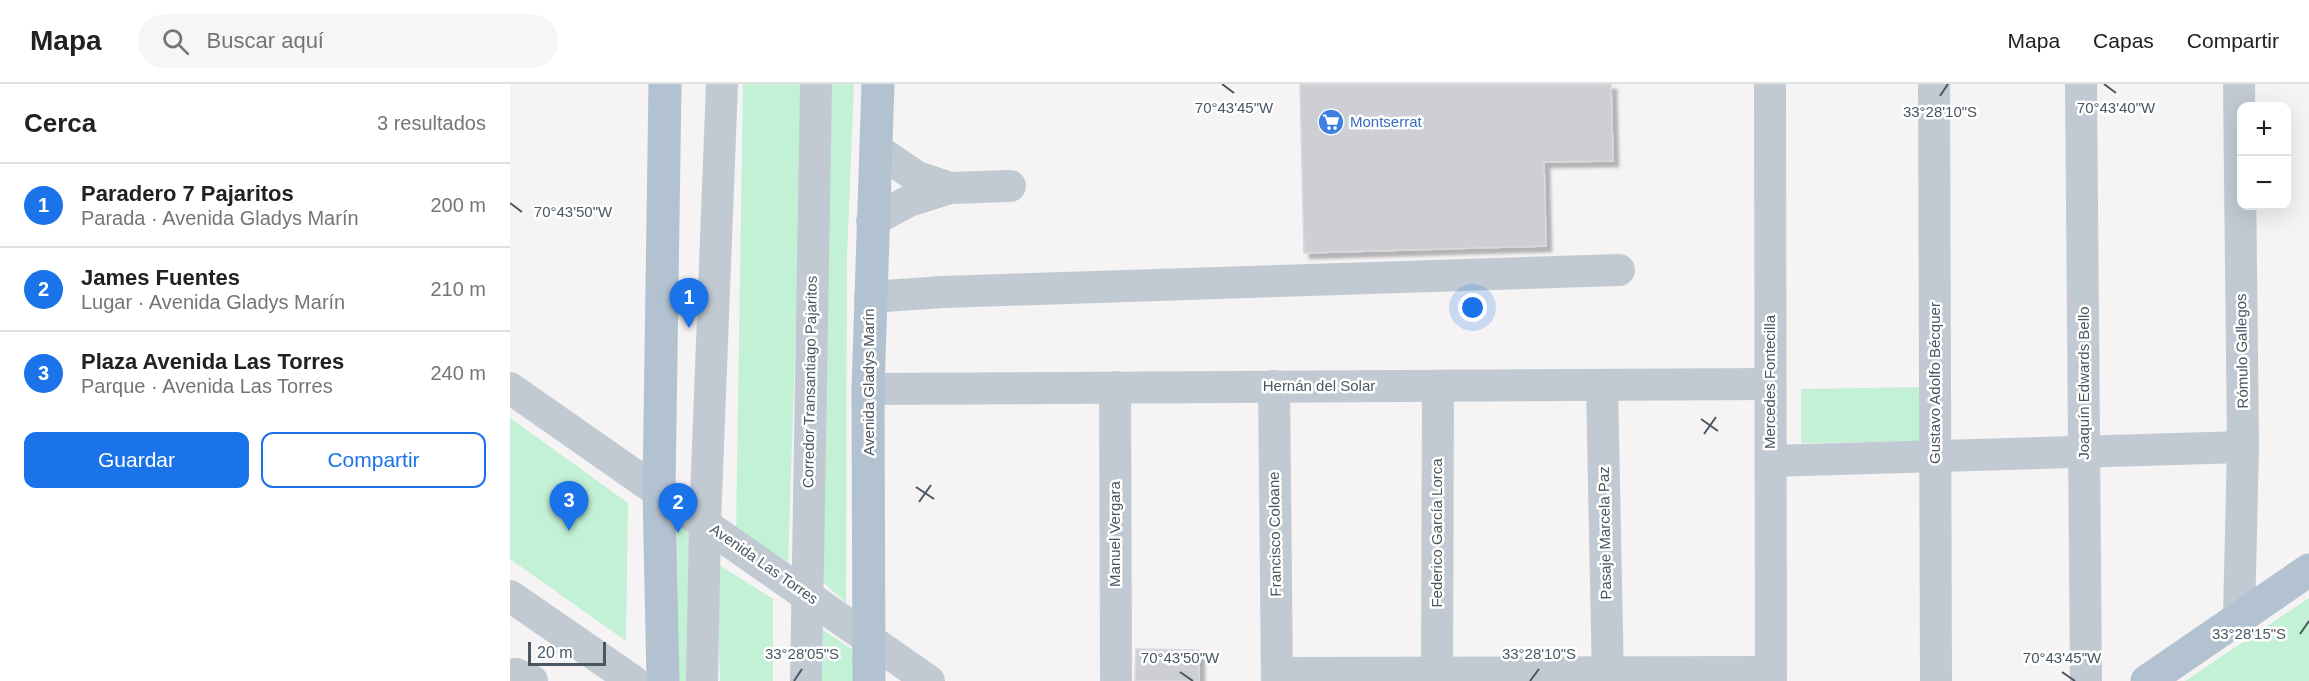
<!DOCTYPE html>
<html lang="es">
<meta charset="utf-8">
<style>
:root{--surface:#fff;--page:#f6f6f6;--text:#202124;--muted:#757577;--line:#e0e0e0;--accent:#1a73e8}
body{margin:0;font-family:Helvetica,sans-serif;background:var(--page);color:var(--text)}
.controls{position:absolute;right:18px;top:18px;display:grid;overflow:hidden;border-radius:12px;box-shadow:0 6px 24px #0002}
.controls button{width:54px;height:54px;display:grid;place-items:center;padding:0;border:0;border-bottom:2px solid var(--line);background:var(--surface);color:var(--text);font:30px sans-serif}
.scale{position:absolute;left:18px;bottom:15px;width:78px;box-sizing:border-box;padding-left:6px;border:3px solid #4a5661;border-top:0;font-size:16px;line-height:21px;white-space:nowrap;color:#4a5661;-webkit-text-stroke:4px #fff;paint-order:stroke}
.you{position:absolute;left:963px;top:224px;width:21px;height:21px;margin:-15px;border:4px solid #fff;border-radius:50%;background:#1a73e8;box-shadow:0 0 0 9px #1a73e833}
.badge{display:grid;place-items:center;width:39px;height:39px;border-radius:50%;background:var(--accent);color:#fff;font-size:20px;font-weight:700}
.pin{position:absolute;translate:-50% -50px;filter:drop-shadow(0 2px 3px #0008)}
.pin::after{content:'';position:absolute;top:32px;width:21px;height:18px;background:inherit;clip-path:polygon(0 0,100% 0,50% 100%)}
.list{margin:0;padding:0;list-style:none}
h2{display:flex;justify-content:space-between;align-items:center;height:78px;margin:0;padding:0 24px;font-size:26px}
h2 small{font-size:20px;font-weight:400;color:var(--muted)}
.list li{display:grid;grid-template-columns:39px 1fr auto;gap:18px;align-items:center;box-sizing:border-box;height:84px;padding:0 24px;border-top:2px solid var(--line)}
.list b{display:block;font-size:22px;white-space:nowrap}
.list p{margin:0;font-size:20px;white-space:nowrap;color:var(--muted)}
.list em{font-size:20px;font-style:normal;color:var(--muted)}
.actions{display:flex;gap:12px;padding:18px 24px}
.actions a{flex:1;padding:14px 0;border:2px solid var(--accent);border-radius:12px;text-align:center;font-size:21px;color:var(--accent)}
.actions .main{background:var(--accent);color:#fff}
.icon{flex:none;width:33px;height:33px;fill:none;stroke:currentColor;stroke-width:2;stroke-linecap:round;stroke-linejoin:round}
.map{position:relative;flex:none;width:1799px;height:597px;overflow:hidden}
header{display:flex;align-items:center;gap:36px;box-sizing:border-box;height:84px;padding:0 30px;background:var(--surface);border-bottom:2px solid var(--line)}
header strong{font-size:28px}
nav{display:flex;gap:33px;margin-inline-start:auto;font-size:21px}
.search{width:420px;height:54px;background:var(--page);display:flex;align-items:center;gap:15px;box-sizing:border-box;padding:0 21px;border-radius:33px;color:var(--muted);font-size:22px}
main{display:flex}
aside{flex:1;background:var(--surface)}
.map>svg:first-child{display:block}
.green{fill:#c3f1d5}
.building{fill:#cdcfd5;stroke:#d7d9de;stroke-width:1.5;filter:url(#shadow)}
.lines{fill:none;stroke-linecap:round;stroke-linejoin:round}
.minor{stroke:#c1cad2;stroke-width:32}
.major{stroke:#b3c2d1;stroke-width:33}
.ticks{fill:none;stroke:#4a5661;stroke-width:2}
.labels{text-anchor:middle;stroke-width:5;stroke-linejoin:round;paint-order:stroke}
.shop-label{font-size:15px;fill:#366cbe;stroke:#fff;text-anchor:start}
.street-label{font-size:15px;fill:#4a5661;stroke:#fff}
.ticks-label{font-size:15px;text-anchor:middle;fill:#4a5661;stroke:#fff;stroke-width:5;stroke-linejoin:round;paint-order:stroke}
</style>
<header>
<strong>Mapa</strong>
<div class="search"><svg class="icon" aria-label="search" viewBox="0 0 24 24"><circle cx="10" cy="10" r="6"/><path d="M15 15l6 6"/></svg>Buscar aquí</div>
<nav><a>Mapa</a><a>Capas</a><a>Compartir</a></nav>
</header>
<main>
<aside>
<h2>Cerca<small>3 resultados</small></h2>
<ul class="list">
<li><span class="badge">1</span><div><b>Paradero 7 Pajaritos</b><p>Parada · Avenida Gladys Marín</p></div><em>200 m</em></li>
<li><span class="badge">2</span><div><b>James Fuentes</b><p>Lugar · Avenida Gladys Marín</p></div><em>210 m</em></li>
<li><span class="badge">3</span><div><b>Plaza Avenida Las Torres</b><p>Parque · Avenida Las Torres</p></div><em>240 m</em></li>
</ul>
<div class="actions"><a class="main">Guardar</a><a>Compartir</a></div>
</aside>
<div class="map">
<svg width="1799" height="597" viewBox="0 0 1799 597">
<defs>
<filter id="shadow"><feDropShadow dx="5.5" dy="5.5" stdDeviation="1.5" flood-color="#0004"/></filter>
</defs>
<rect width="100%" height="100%" fill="#f5f3f3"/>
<g class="green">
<polygon points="233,0 294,0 278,479 226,447"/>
<polygon points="319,0 344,0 337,171 336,519 313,498"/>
<polygon points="1418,303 1419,357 1291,359 1291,305"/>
<polygon points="0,334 118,419 116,557 0,475"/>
<polygon points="167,437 182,439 181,597 169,597"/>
<polygon points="206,479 263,515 263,597 210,597"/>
<polygon points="1799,514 1799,597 1675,597"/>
<polygon points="313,546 343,566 343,597 312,597"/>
</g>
<g class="building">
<polygon points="790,0 1101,0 1103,77 1034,78 1036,162 794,169"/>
<polygon points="626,565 689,566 689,597 625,597"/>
</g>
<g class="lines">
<g class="minor">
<polyline points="1260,0 1261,597"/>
<polyline points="1424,0 1426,597"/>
<polyline points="1571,0 1576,597"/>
<polyline points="366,65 407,93 440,104"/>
<polyline points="362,137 399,117 440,104 500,102"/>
<polyline points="360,213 433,208 1109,186"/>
<polyline points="1092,301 1098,597"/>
<polyline points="764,302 767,597"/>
<polyline points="605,303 606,597"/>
<polyline points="0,304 419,597"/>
<polyline points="358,305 1260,300"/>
<polyline points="1261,377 1733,363"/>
<polyline points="0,512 123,597"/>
<polyline points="1729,533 1733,363 1729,0"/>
<polyline points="767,589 1261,588"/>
<polyline points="0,591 6,590 22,597"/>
<polyline points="192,597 195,439 212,0"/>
<polyline points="296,597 306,0"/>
<polyline points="927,597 928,302"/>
</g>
<g class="major">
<polyline points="153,597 149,406 155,0"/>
<polyline points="359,597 358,305 368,0"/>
<polyline points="1637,597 1799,486"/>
</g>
</g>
<path class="ticks" d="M712,0L724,9M1594,0L1606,9M1430,12L1438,0M0,119L12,128M1191,335L1208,347M1194,350L1206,333M406,403L424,415M409,418L421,401M1790,550L1799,537M670,588L683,597M1552,588L1565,597M284,597L292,585M1020,597L1029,585"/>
<defs>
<g id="supermarket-disc" transform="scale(1.35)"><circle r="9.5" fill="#3f7fe0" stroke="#fff"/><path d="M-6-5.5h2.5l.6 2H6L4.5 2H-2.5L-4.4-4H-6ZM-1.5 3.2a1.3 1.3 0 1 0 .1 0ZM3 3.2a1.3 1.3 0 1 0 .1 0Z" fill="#fff"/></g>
</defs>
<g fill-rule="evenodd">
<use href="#supermarket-disc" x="821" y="38"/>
</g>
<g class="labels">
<g class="shop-label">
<text x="840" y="43">Montserrat</text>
</g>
<g class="street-label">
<text transform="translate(1732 267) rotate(-91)" y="5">Rómulo Gallegos</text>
<text transform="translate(300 298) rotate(-89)" y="5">Corredor Transantiago Pajaritos</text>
<text transform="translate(359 298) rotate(-90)" y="5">Avenida Gladys Marín</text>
<text transform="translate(1260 298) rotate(-90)" y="5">Mercedes Fontecilla</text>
<text transform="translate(1425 299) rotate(-90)" y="5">Gustavo Adolfo Bécquer</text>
<text transform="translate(1574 299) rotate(-90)" y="5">Joaquín Edwards Bello</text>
<text x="809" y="307">Hernán del Solar</text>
<text transform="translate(927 449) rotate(-90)" y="5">Federico García Lorca</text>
<text transform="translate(1095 449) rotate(-91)" y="5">Pasaje Marcela Paz</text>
<text transform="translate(605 450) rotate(-90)" y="5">Manuel Vergara</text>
<text transform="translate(765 450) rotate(-91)" y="5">Francisco Coloane</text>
<text transform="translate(254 480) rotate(35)" y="5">Avenida Las Torres</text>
</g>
</g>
<g class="ticks-label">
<text x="1606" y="29">70°43'40"W</text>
<text x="724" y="29">70°43'45"W</text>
<text x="1430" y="33">33°28'10"S</text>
<text x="63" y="133">70°43'50"W</text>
<text x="1739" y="555">33°28'15"S</text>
<text x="292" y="575">33°28'05"S</text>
<text x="1029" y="575">33°28'10"S</text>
<text x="670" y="579">70°43'50"W</text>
<text x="1552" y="579">70°43'45"W</text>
</g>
</svg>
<div class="controls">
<button>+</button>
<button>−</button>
</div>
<div class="scale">20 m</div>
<div class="you"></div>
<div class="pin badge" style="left:179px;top:244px">1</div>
<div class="pin badge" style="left:168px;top:449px">2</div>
<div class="pin badge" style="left:59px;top:447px">3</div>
</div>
</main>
